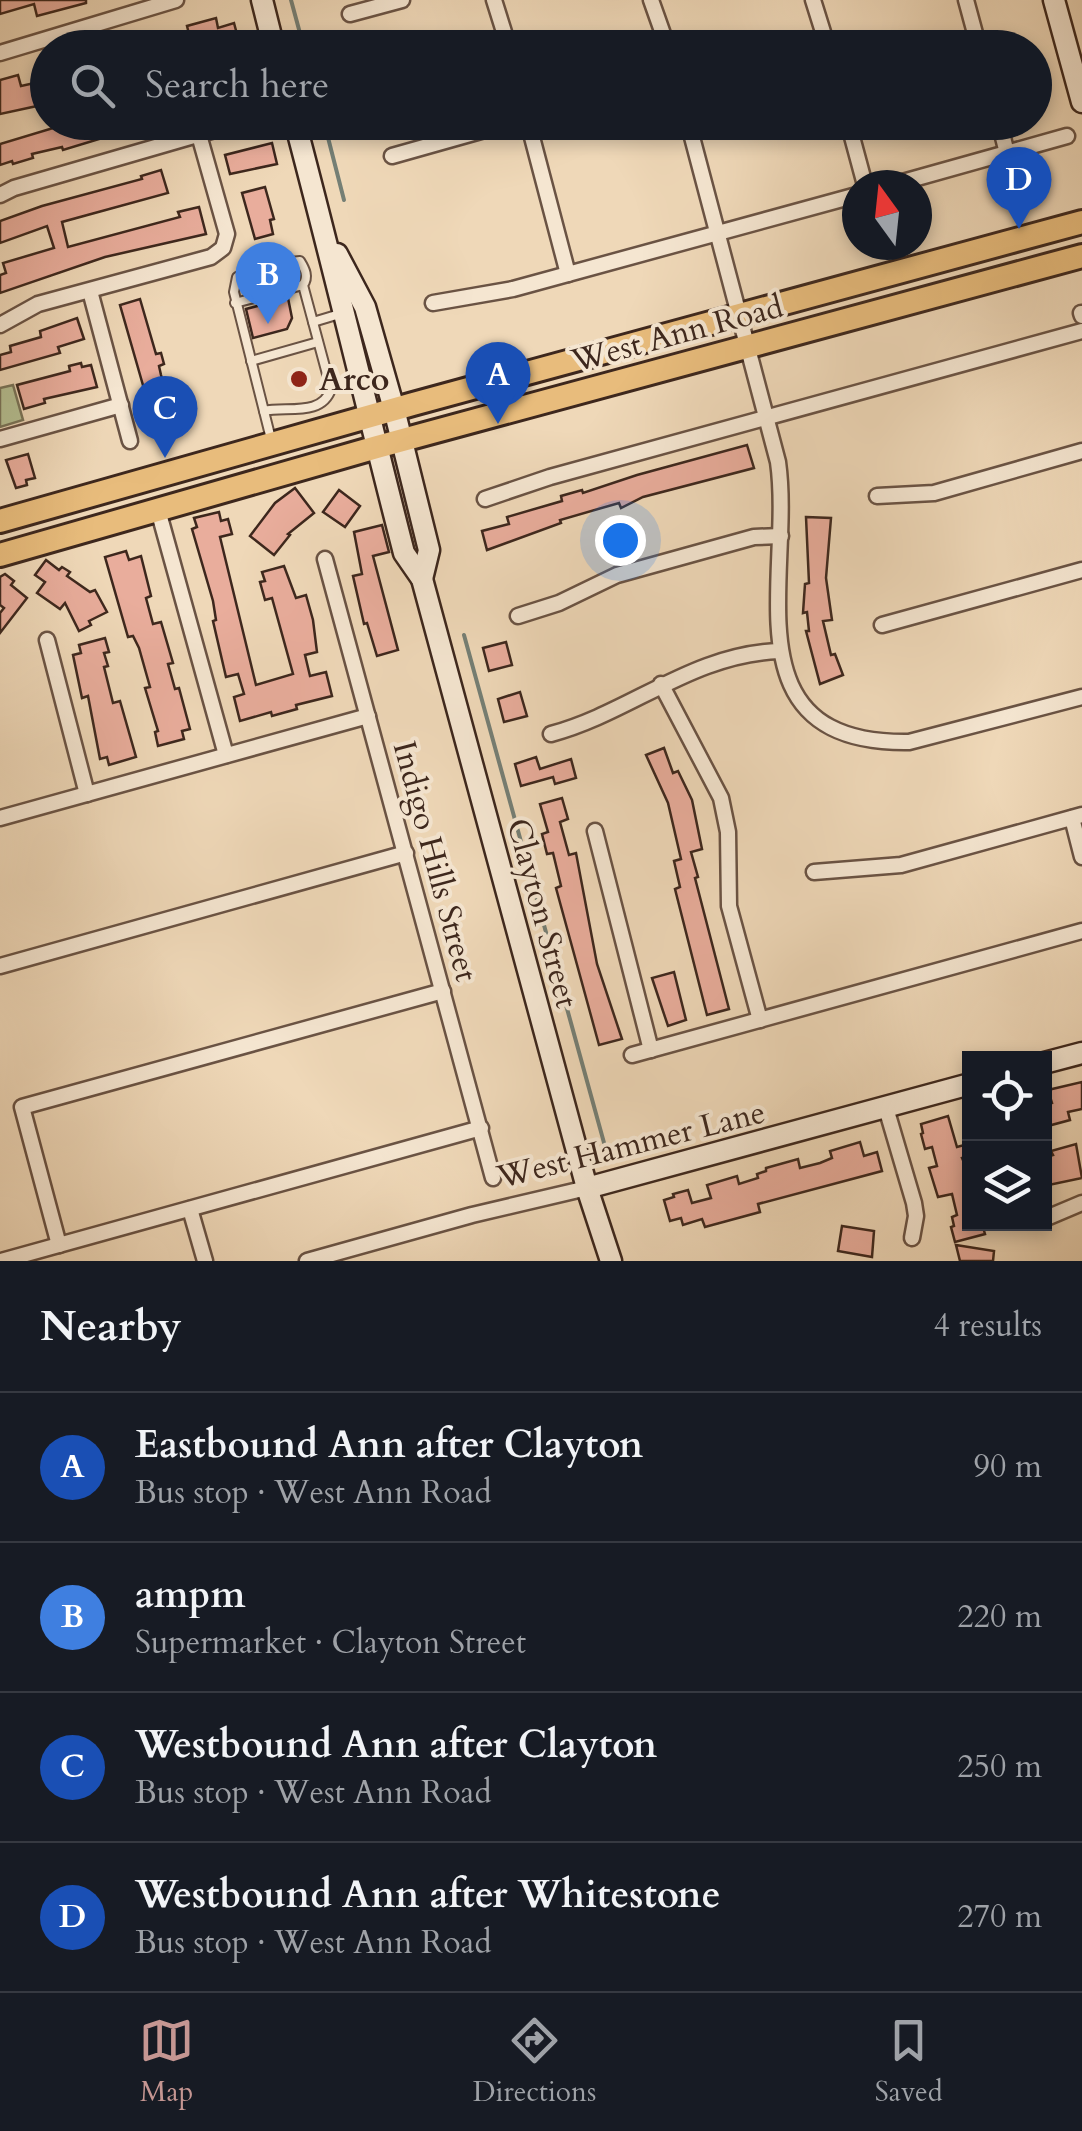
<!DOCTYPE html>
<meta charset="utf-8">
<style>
:root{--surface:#171b24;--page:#20242c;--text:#f1f3f6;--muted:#9ea1a6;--line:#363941;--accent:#c59692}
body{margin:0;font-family:Cardo,serif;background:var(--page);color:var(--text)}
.controls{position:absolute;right:30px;bottom:30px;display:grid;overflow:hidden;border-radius:0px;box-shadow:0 5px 15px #0003}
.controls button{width:90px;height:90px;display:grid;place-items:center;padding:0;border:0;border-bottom:2px solid var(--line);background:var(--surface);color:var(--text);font:50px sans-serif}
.compass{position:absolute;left:842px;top:170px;width:90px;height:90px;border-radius:50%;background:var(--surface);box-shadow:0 5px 15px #0003;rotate:345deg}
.you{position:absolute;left:620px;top:540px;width:35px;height:35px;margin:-25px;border:8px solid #fff;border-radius:50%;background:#1a73e8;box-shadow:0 0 0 15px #1a73e833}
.badge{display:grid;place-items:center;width:65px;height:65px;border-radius:50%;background:var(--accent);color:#fff;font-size:32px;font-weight:700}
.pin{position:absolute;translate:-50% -82px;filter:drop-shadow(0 2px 5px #0008)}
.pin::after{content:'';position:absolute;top:52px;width:35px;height:30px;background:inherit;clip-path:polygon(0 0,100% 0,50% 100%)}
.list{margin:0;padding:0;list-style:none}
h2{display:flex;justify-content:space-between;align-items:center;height:130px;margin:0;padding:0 40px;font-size:42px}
h2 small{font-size:32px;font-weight:400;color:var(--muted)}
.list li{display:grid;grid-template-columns:65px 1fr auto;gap:30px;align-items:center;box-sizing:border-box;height:150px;padding:0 40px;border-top:2px solid var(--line)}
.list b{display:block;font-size:38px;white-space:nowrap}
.list p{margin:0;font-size:32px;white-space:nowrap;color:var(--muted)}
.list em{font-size:32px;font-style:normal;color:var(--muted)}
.icon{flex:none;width:55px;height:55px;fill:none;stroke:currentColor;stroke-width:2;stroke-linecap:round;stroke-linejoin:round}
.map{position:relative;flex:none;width:1082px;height:1261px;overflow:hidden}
.search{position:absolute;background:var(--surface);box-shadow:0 5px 15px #0003;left:30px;right:30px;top:30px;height:110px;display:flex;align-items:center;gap:25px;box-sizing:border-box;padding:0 35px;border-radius:55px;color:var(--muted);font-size:38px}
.sheet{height:730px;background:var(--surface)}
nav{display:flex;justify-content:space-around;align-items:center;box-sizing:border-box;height:140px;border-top:2px solid var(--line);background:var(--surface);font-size:28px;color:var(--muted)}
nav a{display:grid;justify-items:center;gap:5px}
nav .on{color:var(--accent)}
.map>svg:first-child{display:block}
.green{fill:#b5bf92;stroke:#797358;stroke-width:2.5}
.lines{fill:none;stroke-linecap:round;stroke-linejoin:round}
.stream{stroke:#757f75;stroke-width:4}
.building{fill:#e9ad9c;stroke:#3d271d;stroke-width:2.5}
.lane-casing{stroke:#6a5344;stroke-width:12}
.street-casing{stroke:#6a5344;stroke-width:19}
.secondary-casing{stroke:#3d271d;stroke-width:25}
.primary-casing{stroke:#3d271d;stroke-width:28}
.lane{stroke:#f5e6d1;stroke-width:8}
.street{stroke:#f5e6d1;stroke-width:14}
.secondary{stroke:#f5e6d1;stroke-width:20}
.primary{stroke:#e8bc7c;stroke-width:22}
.poi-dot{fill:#8f2418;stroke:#f5e6d1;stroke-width:4}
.labels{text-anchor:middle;stroke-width:8;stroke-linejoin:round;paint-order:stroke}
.street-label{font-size:32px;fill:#3d271d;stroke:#f5e6d1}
.poi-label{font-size:32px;font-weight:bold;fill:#3d271d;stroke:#f5e6d1;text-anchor:start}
</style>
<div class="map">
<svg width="1082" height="1261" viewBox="0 0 1082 1261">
<rect width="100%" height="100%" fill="#efd8b8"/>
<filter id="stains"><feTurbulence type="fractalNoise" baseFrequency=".002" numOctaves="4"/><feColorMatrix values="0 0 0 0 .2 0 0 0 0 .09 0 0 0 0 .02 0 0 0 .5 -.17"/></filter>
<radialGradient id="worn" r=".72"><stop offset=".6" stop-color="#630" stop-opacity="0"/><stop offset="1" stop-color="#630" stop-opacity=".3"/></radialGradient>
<polygon class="green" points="13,385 23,420 0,427 0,388"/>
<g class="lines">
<g class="stream">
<polyline points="291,0 304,48"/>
<polyline points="324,122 344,200"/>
<polyline points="464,635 606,1150"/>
</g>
</g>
<g class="building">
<polygon points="0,0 86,0 86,3 37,16 34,4 0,14"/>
<polygon points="216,18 218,28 234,23 238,38 206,48 166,48 165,45 190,38 187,26"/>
<polygon points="18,75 21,86 48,80 48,99 36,102 37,106 0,114 0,80"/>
<polygon points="73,122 145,122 145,125 63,150 62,147 32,154 33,158 13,164 12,161 0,165 0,144"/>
<polygon points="272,143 277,164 230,174 225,155"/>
<polygon points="161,170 168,193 62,222 68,247 180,217 178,212 199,207 206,234 105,257 0,293 0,275 6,273 3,263 54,248 47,226 0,243 0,221 42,206 142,179 141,176"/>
<polygon points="265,187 274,219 270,220 273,234 255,239 242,193"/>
<polygon points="288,298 292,318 287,329 253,338 246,309"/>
<polygon points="140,299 156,354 161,353 164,364 159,366 161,375 177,429 157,434 120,305"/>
<polygon points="77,318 84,339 58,347 60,353 0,370 0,355 11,352 10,346 41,337 40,331"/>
<polygon points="81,363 82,367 91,365 97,387 44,399 45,403 24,409 17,385 70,371 69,366"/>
<polygon points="747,445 754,468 643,497 621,508 619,503 560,520 561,523 487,550 482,531 509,524 507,517 562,501 561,496 582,490 583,493 637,475"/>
<polygon points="28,454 35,478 26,480 27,485 16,488 6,460"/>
<polygon points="295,488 314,513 288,534 290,535 274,555 250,536 275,503"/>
<polygon points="339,490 360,506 345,527 323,512"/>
<polygon points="219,512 221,521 228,519 232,534 220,537 256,685 293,674 272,598 265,600 260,582 265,581 262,572 284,566 296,598 306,595 313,620 317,652 305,655 310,676 326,672 332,696 296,705 297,709 272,716 271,712 240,721 234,697 244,694 238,674 226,677 213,621 216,620 213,601 192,529 197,527 194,518"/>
<polygon points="806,517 831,518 826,578 832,620 823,621 831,655 835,654 843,675 820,684 806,631 809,631 807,612 803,613 805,584 809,583"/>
<polygon points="382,525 389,552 373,556 398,650 377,656 367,623 364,624 353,576 362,574 354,532"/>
<polygon points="126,551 129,560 141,556 151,596 146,598 153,624 161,622 173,663 168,664 175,689 179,688 190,729 182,731 184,739 158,746 155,732 158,731 145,688 150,687 139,648 133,636 128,637 105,557"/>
<polygon points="46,560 59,570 62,567 70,572 67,576 90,592 95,590 107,612 89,621 91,625 79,631 65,603 60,609 37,593 45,582 35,575"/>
<polygon points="5,574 14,581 11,585 27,598 0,633 0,613 4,608 0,605 0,577"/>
<polygon points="105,638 109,652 104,653 108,666 104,667 113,703 120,701 136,757 109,765 107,757 100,759 88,696 82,698 73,655 81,653 79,645"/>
<polygon points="506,642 512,665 489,671 483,648"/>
<polygon points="520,692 527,716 504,722 498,699"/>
<polygon points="664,748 673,773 678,771 692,800 702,849 691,852 698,877 695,878 729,1009 707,1015 675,889 680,887 674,861 681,859 668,803 646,755"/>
<polygon points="536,757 540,769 571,759 576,778 555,784 553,777 521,786 515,764"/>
<polygon points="562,798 568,819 560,822 569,855 576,853 597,964 622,1039 599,1045 556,888 561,886 553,853 547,854 542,834 548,832 540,804"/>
<polygon points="674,972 686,1020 668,1026 652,978"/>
<polygon points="1082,1082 1082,1109 1068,1112 1070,1120 1044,1127 1044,1106 1052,1103 1048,1090"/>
<polygon points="948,1116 957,1147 968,1144 970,1149 970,1155 962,1158 970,1176 970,1224 982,1224 985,1234 955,1242 951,1227 954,1226 952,1217 957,1215 952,1194 938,1197 929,1168 937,1166 932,1147 925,1149 921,1134 923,1133 921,1124"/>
<polygon points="860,1142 864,1156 877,1152 882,1171 758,1204 760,1212 705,1227 702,1219 683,1225 681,1218 670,1221 664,1200 674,1197 673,1194 688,1190 692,1203 711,1198 707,1185 737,1176 739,1184 758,1178 757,1174 766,1171 766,1168 798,1159 800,1168 820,1163 832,1158 830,1151"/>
<polygon points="1076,1144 1082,1178 1044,1186 1044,1158 1053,1155 1051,1151"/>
<polygon points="842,1226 874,1231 872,1257 838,1251"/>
<polygon points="956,1245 994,1251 993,1261 960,1261"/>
</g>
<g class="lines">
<g class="lane-casing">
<g id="lane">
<polyline points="250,270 237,277 234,292 271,439"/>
<polyline points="235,303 303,285"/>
<polyline points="313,322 343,313"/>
<polyline points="251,361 318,342"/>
<path d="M264,411C286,406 322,417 331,389L303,285C309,277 305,269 300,261L280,263"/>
</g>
</g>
<g class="street-casing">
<g id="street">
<polyline points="494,0 509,48"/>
<polyline points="651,0 668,48"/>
<polyline points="813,0 828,48"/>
<polyline points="966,0 979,48"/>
<polyline points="350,14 402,0"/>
<polyline points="0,53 176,0"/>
<polyline points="528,122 568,274"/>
<path d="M688,122L778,462C794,575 725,745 909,742L1082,697"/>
<polyline points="848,122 865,185"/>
<polyline points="999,122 1007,153"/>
<polyline points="392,156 513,122"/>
<polyline points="892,185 1067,136"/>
<polyline points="0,195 14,188 242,122"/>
<polyline points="90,291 130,441"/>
<polyline points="433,303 513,289 857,195"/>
<polyline points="1081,313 1082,316"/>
<polyline points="0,325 38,304 211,257 223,248 227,234 199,135"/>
<polyline points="0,439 121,405"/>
<polyline points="877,496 934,493 1082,451"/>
<polyline points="485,499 550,477 1082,331"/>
<polyline points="158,510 226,755"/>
<polyline points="325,559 493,1178"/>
<polyline points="518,616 559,603 617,575 754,537 781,536"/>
<polyline points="882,625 1082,570"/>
<polyline points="47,640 87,794"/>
<polyline points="661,684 721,798 728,832 729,906 760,1020"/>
<path d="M551,734C630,713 692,654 779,651"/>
<polyline points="0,818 368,716"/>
<polyline points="1072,818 1082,857"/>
<polyline points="595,831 651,1050"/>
<polyline points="814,872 901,865 1082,815"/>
<polyline points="0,966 406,853"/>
<polyline points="632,1055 1082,931"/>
<polyline points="886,1108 914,1203 916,1216 912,1238"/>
<polyline points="190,1209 205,1261"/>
<polyline points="1044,1219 1082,1203"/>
<polyline points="59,1245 22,1107 443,991"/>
<polyline points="1,1261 481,1128"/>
<polyline points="307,1261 472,1215 587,1188"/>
</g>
</g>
<g class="secondary-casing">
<g id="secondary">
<polyline points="262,0 274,48"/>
<polyline points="1054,0 1082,102"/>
<path d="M295,122C333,265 367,409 404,553L422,579L587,1188L611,1261"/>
<polyline points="337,254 365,307 394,409 429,550 422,579"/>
<polyline points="1044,1063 1082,1053"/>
<polyline points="587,1188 970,1084"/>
</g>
</g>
<g class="primary-casing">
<g id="primary">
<polyline points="0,521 413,404 1082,222"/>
<polyline points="0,555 377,447 1082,256"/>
</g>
</g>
<use href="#lane" class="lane"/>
<use href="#street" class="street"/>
<use href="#secondary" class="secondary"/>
<use href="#primary" class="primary"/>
</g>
<circle class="poi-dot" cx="299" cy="379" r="10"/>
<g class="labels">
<g class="street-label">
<text transform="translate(677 333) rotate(-15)" y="11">West Ann Road</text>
<text transform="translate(436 861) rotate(75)" y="11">Indigo Hills Street</text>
<text transform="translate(543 913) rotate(75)" y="11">Clayton Street</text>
<text transform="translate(631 1144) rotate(-14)" y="11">West Hammer Lane</text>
</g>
<g class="poi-label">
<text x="319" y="390">Arco</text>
</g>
</g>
<rect width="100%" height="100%" filter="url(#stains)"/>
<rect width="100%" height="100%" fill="url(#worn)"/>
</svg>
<div class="controls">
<button><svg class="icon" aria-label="locate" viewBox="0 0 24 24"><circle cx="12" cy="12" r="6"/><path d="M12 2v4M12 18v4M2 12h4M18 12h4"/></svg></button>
<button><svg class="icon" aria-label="layers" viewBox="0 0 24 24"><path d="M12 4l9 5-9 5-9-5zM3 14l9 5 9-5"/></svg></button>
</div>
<svg class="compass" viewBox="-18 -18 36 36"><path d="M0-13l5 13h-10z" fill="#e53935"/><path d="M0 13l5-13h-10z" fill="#9ea1a6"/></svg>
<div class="you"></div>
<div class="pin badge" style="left:498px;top:424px;background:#1a4fb4">A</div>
<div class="pin badge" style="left:268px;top:324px;background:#3f7fe0">B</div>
<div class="pin badge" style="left:165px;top:458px;background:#1a4fb4">C</div>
<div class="pin badge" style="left:1019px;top:229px;background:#1a4fb4">D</div>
<div class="search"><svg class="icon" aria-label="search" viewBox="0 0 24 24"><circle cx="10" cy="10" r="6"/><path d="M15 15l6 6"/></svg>Search here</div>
</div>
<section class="sheet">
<h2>Nearby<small>4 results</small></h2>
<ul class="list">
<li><span class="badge" style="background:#1a4fb4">A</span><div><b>Eastbound Ann after Clayton</b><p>Bus stop · West Ann Road</p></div><em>90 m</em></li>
<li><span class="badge" style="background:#3f7fe0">B</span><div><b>ampm</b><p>Supermarket · Clayton Street</p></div><em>220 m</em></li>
<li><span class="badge" style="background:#1a4fb4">C</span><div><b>Westbound Ann after Clayton</b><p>Bus stop · West Ann Road</p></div><em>250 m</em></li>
<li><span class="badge" style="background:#1a4fb4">D</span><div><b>Westbound Ann after Whitestone</b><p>Bus stop · West Ann Road</p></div><em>270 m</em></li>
</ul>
</section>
<nav>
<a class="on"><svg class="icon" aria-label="map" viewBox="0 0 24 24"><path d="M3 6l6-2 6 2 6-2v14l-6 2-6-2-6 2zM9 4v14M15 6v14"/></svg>Map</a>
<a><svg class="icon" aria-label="directions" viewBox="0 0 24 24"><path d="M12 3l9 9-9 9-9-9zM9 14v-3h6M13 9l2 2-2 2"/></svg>Directions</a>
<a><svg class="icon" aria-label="saved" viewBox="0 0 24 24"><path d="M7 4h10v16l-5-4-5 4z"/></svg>Saved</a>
</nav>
